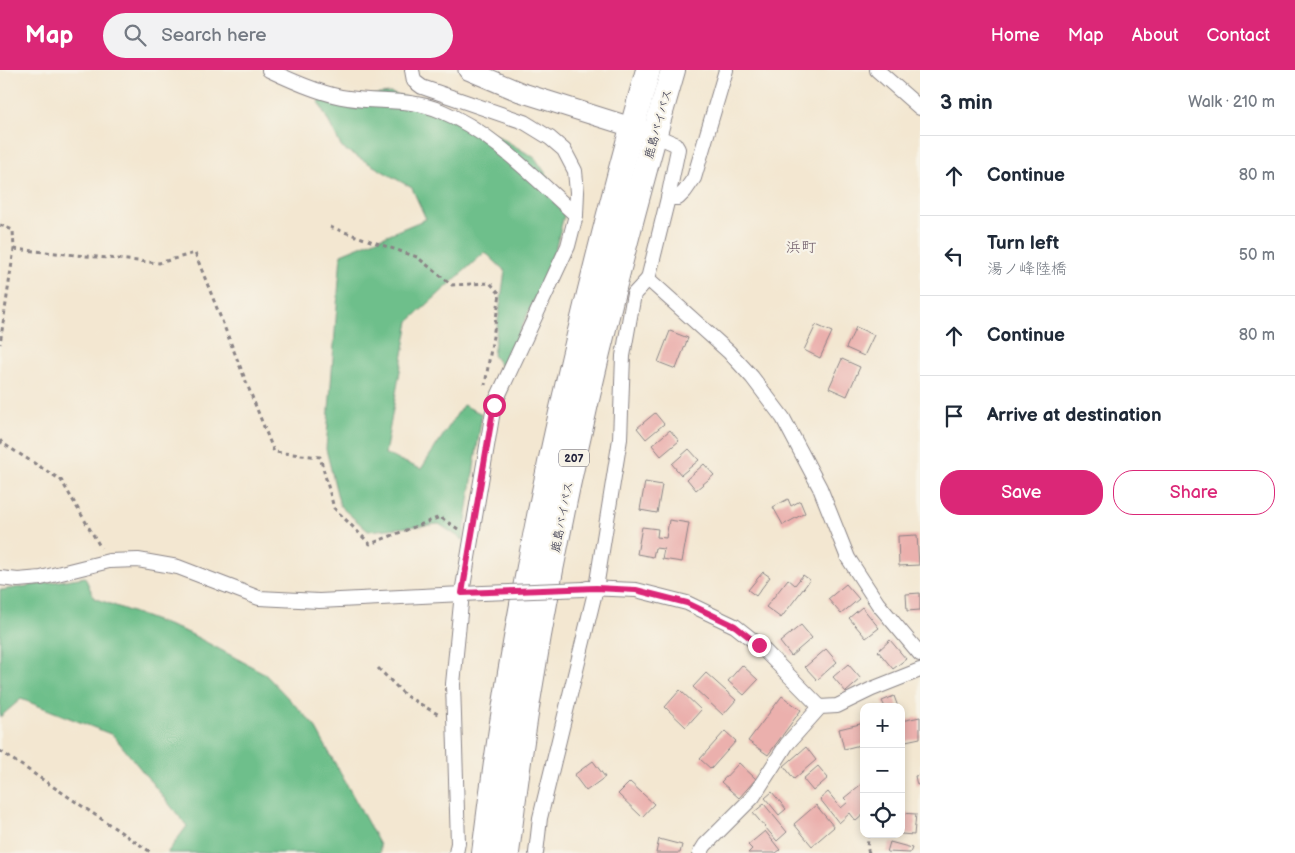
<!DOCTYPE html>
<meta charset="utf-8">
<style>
:root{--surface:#fff;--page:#f2f2f3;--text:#1f2937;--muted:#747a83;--line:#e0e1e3;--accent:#db2777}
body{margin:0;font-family:"Balsamiq Sans","Klee One",sans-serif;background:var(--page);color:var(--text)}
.controls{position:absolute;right:15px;bottom:15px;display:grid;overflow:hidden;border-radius:10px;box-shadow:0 2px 8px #0003}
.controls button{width:45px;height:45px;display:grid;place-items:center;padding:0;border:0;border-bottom:1px solid var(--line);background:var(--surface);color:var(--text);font:25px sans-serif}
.stop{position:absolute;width:15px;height:15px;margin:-11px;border:4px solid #db2777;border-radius:50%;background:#fff}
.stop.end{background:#db2777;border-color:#fff;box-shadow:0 1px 5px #0008}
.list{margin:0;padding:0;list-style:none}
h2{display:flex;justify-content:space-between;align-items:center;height:65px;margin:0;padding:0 20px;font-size:21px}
h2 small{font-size:16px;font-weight:400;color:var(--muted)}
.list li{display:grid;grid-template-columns:32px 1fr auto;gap:15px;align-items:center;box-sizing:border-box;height:80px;padding:0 20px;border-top:1px solid var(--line)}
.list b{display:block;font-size:19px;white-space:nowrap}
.list p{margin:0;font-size:16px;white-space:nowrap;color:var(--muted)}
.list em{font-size:16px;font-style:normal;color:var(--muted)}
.actions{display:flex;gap:10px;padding:15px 20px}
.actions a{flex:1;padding:11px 0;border:1px solid var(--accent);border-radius:20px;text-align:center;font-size:18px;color:var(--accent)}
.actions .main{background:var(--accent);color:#fff}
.icon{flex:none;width:28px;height:28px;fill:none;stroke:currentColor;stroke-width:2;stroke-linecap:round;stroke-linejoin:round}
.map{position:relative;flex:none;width:920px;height:783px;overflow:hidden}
header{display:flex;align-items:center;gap:30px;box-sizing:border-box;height:70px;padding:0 25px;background:var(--accent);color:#fff}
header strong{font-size:24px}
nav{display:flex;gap:28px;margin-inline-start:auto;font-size:18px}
.search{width:350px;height:45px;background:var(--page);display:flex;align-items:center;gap:12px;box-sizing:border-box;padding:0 18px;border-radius:28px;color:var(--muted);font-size:19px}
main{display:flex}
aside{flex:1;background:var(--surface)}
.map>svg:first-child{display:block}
.forest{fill:#6ebf8b;stroke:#487063}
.building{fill:#ebb0ad}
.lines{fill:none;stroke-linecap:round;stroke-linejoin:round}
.street-casing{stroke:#8a8486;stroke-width:16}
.secondary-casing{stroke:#8a8486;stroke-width:21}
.highway-casing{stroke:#8a8486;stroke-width:26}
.path{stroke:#8a8486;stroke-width:3;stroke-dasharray:4 4;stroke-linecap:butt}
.street{stroke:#fff;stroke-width:14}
.secondary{stroke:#fff;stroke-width:19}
.highway{stroke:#fff;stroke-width:24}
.street-bridge-casing{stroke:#8a8486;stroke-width:16;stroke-linecap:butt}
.street-bridge{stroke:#fff;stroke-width:14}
.route{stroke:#db2777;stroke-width:6}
.labels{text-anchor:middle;stroke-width:4.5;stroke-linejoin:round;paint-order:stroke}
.shield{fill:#f7f3e8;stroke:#62616f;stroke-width:1}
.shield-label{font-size:11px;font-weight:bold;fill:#22223b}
.street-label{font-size:12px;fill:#22223b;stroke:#f7f3e8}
.quarter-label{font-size:15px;fill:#685463;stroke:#f7f3e8}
</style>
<header>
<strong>Map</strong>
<div class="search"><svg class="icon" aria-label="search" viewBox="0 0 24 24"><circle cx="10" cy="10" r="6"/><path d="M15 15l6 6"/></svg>Search here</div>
<nav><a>Home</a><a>Map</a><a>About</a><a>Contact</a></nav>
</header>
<main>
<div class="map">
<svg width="920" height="783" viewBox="0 0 920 783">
<rect width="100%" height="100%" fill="#f7f3e8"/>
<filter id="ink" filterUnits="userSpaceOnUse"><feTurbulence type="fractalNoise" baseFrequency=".02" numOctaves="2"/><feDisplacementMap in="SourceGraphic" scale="10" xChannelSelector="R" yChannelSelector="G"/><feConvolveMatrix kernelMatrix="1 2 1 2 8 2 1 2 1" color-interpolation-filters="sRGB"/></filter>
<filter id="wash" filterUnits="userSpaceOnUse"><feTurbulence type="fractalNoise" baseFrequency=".0096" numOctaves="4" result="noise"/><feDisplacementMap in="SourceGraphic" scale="20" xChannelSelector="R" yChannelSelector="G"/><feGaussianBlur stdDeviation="1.12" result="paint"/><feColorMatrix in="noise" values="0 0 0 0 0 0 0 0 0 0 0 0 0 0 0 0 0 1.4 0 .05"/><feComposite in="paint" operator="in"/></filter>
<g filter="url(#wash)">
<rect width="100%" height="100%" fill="#f3e7d1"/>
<g class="forest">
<polygon points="390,23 454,40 535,88 567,134 553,188 503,299 493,285 505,201 485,182 409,251 385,384 421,399 463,335 482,344 463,470 439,454 368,461 340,436 326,379 341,184 426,149 412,118 342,78 318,31"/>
<polygon points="85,507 94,528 189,563 264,603 314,655 380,775 380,783 167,783 187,756 113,665 21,629 0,647 0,519 2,520"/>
</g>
<g id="blocks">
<g class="building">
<polygon points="816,255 832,262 820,288 804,280"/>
<polygon points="856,257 874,265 864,286 846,278"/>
<polygon points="670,261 688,268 676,299 658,292"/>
<polygon points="842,289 860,297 847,326 829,318"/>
<polygon points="655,343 664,354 646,369 637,358"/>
<polygon points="670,360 679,371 661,386 652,375"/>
<polygon points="689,379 699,390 681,405 672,394"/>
<polygon points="704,394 714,405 696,420 687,409"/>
<polygon points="645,412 662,415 657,443 640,440"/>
<polygon points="788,429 791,436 800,431 805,443 783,455 773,437"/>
<polygon points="669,450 689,453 682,492 662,489 664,479 655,478 653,487 637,484 642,457 658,459 657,467 666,468"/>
<polygon points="917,465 919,495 899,496 898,466"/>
<polygon points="763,502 770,507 756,526 748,520"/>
<polygon points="803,505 810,510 781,548 766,537 788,509 795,515"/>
<polygon points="846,514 859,529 841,544 828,529"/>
<polygon points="920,523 920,540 907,541 906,524"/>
<polygon points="862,537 879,558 866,568 849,548"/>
<polygon points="801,555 812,568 791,586 780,572"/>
<polygon points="890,570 906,589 893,599 878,581"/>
<polygon points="826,579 837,592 817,610 805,597"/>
<polygon points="848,594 861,609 846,622 833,607"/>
<polygon points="742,595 758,610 744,625 728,611"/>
<polygon points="706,603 736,630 723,645 693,617"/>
<polygon points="680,620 701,640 686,657 665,637"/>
<polygon points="782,626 801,640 768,685 748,671"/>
<polygon points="894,626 898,637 885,637 882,631"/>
<polygon points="920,647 920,668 901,672 901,651"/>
<polygon points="864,653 864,674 844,679 839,659"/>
<polygon points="725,661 736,671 711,699 700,689"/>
<polygon points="806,677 816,690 794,709 784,696"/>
<polygon points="593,691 605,707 586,721 574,705"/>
<polygon points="739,693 756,709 739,728 721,712"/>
<polygon points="818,696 828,708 813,721 803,709"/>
<polygon points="920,705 920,714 917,715 915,706"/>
<polygon points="630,712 654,734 642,747 618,724"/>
<polygon points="864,712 864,744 856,751 850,743 839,753 820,729 828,722 841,738 848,732 844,728"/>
<polygon points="772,722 786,739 779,745 765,728"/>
<polygon points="764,734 787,762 777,771 753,743"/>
<polygon points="816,735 834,757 812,776 794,754"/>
<polygon points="901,743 916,744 914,765 901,764"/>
<polygon points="765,761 780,780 776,783 748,783 752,779 748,775"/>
<polygon points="659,769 682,775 680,783 656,783"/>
<polygon points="890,772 912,778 910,783 887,782"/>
</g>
</g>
</g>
<g filter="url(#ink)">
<use href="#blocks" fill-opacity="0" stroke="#8a8486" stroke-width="1"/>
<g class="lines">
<g class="street-casing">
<g id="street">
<path d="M269,0C292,11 323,25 348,28C379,33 411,28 441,41C494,63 534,108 576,145"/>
<polyline points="412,0 414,11 422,17 524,52 550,68 564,80 575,101 577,122 576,145 568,176 494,335 462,523 453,614 458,773 456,783"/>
<polyline points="877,0 920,38"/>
<polyline points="654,65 675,74 678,79 668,128"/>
<polyline points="648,209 729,282 752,307 783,348 820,418 848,488 878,534 920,584"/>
<polyline points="0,508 18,510 41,508 109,491 138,490 178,497 259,528 319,531 483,523"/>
<polyline points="587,518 636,520 687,533 735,556 759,575 820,637"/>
<polyline points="536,783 540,748 596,518 620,369 623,286 634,224 648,209 668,128 678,128 685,121 694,108 726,0"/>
<polyline points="700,783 705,775 753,727 787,674 820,637 837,636 872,619 920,600"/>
</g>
</g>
<g class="secondary-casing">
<polyline id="secondary" points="468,0 520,22 644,61"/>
</g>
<g class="highway-casing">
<g id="highway">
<path d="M484,783C516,518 576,257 648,0"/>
<path d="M507,783C538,518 599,256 673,0"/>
</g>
</g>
<g class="path">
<polyline points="0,155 13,160 14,179 0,274"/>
<polyline points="330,157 417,187 452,215 490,213 500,224 485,315"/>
<polyline points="14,179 159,193 195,183 274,382 320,387 334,438 370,474 440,447 458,459"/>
<polyline points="0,370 2,373 61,410 101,478"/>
<polyline points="378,598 406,626 441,646"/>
<polyline points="0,681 152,783"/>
<polyline points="901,724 903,731 901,732"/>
<polyline points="869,783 867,777 869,764"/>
</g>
<use href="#street" class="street"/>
<use href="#secondary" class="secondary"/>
<use href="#highway" class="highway"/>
<g class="street-bridge-casing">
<polyline id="street-bridge" points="483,523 584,519"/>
</g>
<use href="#street-bridge" class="street-bridge"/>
</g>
</g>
<g class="lines" filter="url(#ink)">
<polyline class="route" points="494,335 462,523 596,518 636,520 687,533 735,556 759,575"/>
</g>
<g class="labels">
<rect class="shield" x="559" y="379.5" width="30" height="17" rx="4"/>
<g class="shield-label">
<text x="574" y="392">207</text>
</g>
<g class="street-label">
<text transform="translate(658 54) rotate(-74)" y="4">鹿島バイパス</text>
<text transform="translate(562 447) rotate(-79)" y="4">鹿島バイパス</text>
</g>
<g class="quarter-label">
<text x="801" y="182">浜町</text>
</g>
</g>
</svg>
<div class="controls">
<button>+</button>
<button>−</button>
<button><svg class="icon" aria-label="locate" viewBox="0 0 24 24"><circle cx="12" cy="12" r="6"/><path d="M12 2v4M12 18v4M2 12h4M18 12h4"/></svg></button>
</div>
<div class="stop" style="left:494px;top:335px"></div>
<div class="stop end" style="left:759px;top:575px"></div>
</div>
<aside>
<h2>3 min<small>Walk · 210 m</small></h2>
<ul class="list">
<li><svg class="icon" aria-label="ahead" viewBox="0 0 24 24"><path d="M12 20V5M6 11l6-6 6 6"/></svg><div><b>Continue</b></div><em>80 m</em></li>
<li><svg class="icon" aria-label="left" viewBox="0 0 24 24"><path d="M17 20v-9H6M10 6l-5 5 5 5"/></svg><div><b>Turn left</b><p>湯ノ峰陸橋</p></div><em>50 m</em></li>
<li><svg class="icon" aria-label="ahead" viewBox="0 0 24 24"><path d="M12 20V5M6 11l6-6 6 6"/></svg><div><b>Continue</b></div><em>80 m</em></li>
<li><svg class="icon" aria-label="arrive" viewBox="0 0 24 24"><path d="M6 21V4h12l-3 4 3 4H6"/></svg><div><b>Arrive at destination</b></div></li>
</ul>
<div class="actions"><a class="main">Save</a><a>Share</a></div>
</aside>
</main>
